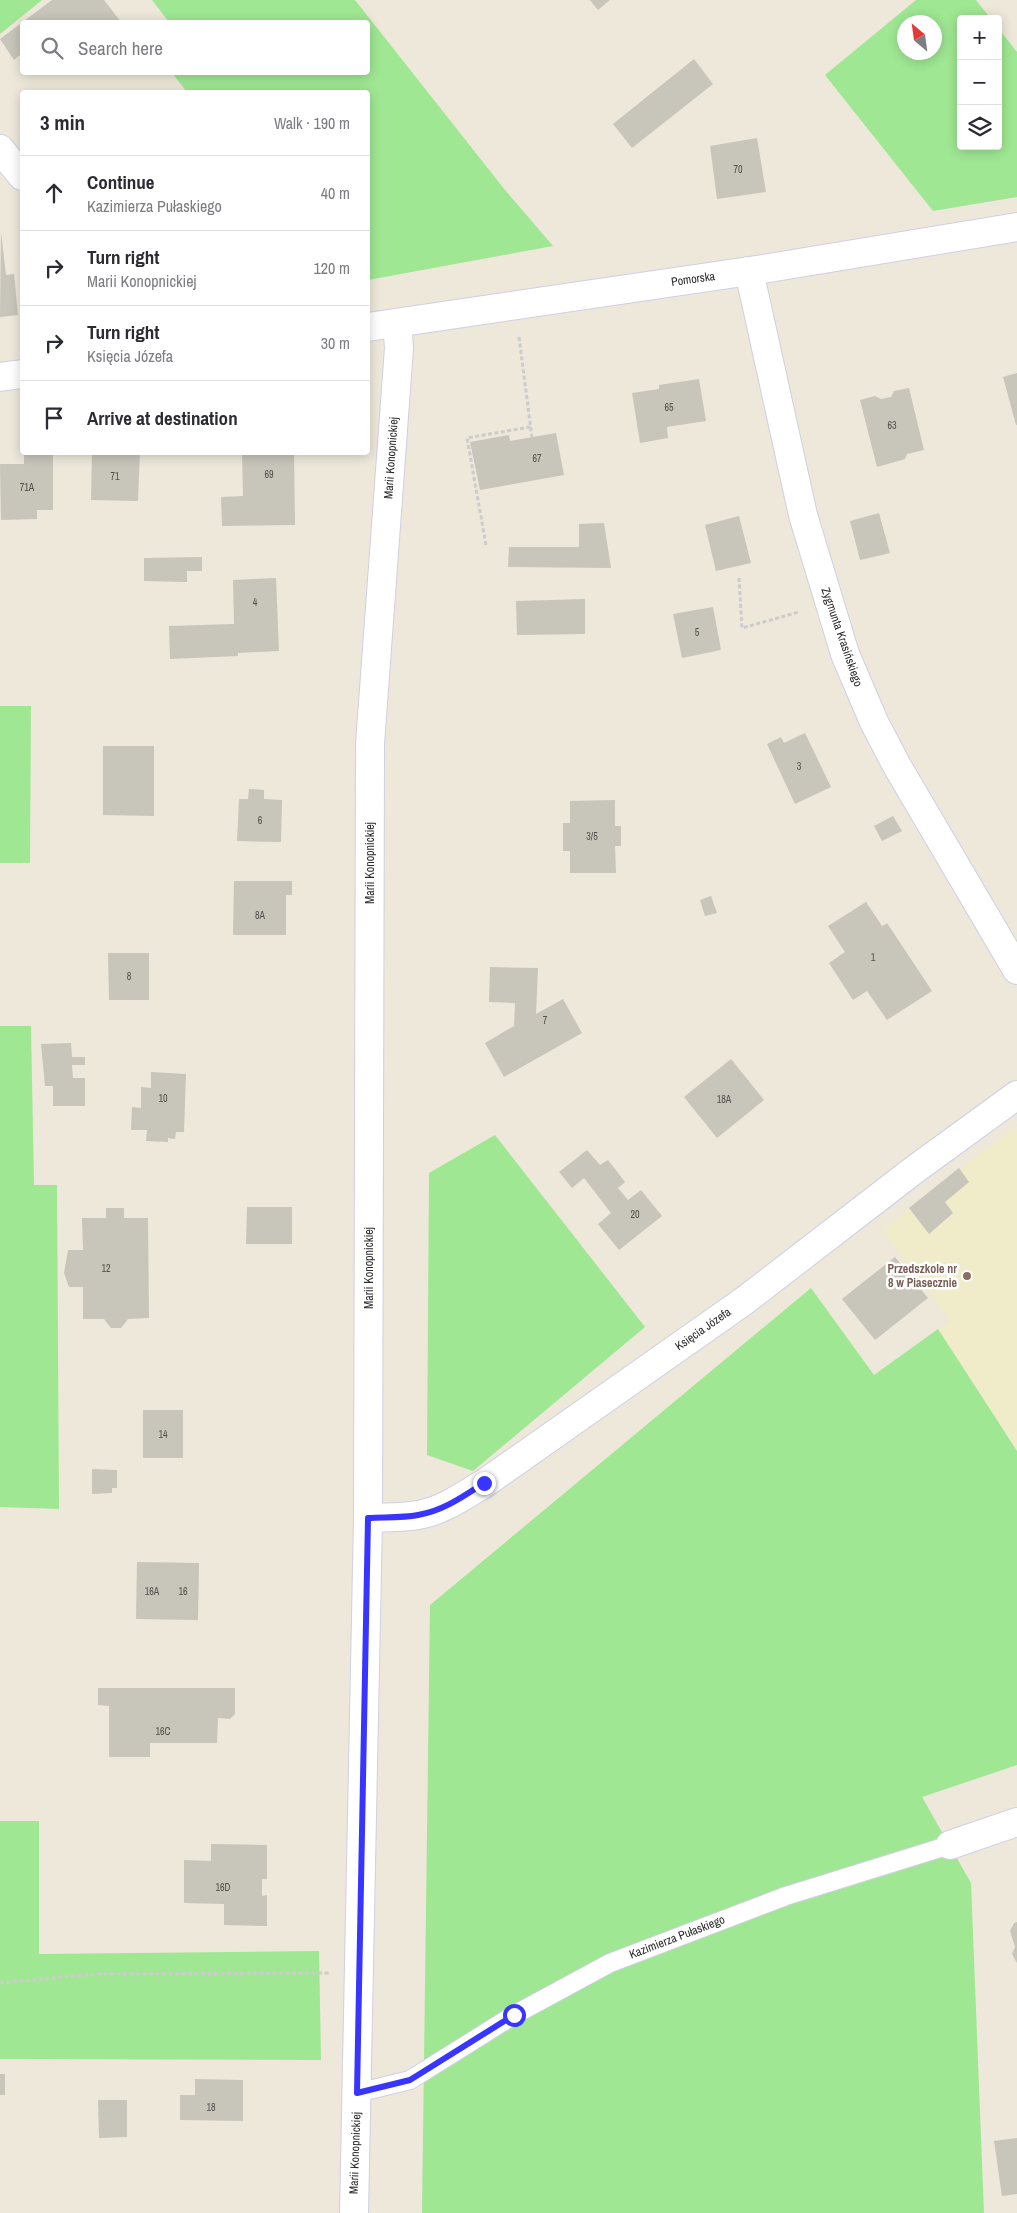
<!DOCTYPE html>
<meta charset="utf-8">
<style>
:root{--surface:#fff;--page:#f7f7f7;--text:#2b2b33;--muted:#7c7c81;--line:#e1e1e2}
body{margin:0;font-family:"Archivo Narrow",sans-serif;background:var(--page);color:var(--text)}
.controls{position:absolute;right:15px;top:15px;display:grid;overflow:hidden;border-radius:5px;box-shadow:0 2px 12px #0003}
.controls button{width:45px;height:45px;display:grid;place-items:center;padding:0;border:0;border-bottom:1px solid var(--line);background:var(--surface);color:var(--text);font:25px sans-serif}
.compass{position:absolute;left:897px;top:15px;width:45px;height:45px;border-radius:50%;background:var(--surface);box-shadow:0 2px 12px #0003;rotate:331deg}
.stop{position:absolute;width:15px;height:15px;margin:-11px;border:4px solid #3835ff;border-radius:50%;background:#fff}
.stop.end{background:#3835ff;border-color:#fff;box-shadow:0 1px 5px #0008}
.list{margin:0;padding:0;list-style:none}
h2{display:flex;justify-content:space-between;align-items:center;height:65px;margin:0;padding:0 20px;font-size:21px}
h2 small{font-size:16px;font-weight:400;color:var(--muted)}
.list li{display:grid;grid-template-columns:32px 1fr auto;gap:15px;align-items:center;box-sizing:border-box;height:75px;padding:0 20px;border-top:1px solid var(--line)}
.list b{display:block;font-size:19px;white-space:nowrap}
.list p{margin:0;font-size:16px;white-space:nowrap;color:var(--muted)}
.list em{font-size:16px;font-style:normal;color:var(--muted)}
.icon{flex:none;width:28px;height:28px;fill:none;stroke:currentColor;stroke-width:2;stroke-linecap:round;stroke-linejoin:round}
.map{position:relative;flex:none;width:1017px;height:2213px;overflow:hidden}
.search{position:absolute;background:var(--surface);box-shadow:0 2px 12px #0003;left:20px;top:20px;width:350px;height:55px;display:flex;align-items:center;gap:12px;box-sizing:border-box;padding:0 18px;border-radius:5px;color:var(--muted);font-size:19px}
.panel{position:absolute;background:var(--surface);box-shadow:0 2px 12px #0003;left:20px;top:90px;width:350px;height:365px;border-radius:5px}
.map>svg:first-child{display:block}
.education{fill:#f0ebc8}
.green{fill:#9fe793;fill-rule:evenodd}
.building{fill:#c8c5ba}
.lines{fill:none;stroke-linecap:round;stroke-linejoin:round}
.lane-casing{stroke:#d0cfe3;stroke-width:20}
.street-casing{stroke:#d0cfe3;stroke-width:30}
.path{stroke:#ccc;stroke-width:3;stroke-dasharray:4 2.5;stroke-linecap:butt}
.lane{stroke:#fff;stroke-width:18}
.street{stroke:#fff;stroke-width:28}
.route{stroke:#3835ff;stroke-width:6}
.education-dot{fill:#8d6e63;stroke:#fff;stroke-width:2}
.labels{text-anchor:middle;stroke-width:5;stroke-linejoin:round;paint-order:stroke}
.number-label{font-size:10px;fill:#51504d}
.street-label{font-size:12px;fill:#292929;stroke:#fff}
.education-label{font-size:12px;font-weight:bold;fill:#785e54;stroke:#fff;text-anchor:end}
</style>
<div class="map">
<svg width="1017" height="2213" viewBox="0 0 1017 2213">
<rect width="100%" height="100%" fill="#ede8da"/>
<polygon class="education" points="1017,1125 1017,1451 938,1329 950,1321 882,1230"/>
<g class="green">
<polygon points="0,0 42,0 0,34"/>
<polygon points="152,0 355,0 505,190 553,246 368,280 368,92 187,92 172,73 368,72 368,22 169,22"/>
<path d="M916,0H976L991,19H961V146H998V28L1017,52V197L933,211L825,75ZM904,22H934V52H904Z"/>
<polygon points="0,706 31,706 30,863 0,863"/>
<polygon points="0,1026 31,1026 34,1185 57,1185 59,1509 0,1507"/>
<polygon points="495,1135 645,1327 473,1471 427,1455 429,1173"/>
<polygon points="811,1288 874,1375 938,1329 1017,1451 1017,1765 922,1797 971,1883 984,2213 422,2213 430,1605"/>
<polygon points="0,1821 39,1821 39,1954 319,1951 321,2060 0,2059"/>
</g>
<g class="building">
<polygon points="52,0 104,0 121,22 22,22 22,53 14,60 0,39"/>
<polygon points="590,0 610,0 598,10"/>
<polygon points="694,59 713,84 632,148 613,124"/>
<polygon points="757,138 766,192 717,199 710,146"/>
<polygon points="1,232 6,275 14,274 18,315 0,317"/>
<polygon points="1017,373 1017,425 1016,425 1003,377"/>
<polygon points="699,379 706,421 667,427 668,438 640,443 632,393 659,389 659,385"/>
<polygon points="909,388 924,450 907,454 905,459 877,467 860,400 875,396 881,399 891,397 894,391"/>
<polygon points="556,433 564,475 480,490 470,442 509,435 510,441"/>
<polygon points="24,452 53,452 53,510 37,510 37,519 1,520 0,464 24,464"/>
<polygon points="92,452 140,452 138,501 91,500"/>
<polygon points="242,452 294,452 295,525 222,526 221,497 243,496"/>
<polygon points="879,513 890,553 860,560 850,521"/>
<polygon points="739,516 751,563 716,571 705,525"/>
<polygon points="604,523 611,568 508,567 509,547 579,547 579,524"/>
<polygon points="202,557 202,571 187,571 187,582 144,581 144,558"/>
<polygon points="276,578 279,651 238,653 238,656 170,659 169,626 234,624 233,580"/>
<polygon points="585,599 585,634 517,635 516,601"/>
<polygon points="713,607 721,650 682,658 673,614"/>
<polygon points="805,733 831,787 795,804 767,744 781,737 784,743"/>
<polygon points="103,746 154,746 154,816 103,815"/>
<polygon points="249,789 264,790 264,799 282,800 281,842 237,841 239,799 248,799"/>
<polygon points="615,800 615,826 621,826 621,846 615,846 616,873 570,873 570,851 563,851 563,823 570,823 570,801"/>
<polygon points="893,816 902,831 882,841 874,826"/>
<polygon points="234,881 292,881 292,895 286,895 286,935 233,935"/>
<polygon points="711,896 717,913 705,916 700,900"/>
<polygon points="866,902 882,926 887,923 932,991 887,1020 867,991 853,1000 829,963 845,952 828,926"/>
<polygon points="108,953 149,953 149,1000 109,1000"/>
<polygon points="490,967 538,968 536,1014 563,999 582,1033 504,1077 485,1043 514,1026 515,1003 489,1002"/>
<polygon points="71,1043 72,1057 85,1057 85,1065 72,1065 73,1078 85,1078 85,1106 53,1106 53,1086 45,1086 41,1044"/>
<polygon points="731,1059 764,1100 717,1138 684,1097"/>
<polygon points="151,1072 186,1074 184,1132 176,1132 175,1139 168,1138 168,1142 146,1141 147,1130 131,1130 132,1107 141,1108 141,1087 151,1088"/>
<polygon points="587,1150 600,1165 608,1160 625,1182 618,1188 628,1200 641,1190 662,1216 619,1250 598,1224 611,1213 584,1178 572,1188 559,1172"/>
<polygon points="959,1168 969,1182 945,1202 953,1213 929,1234 909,1208"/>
<polygon points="247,1207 292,1207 292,1244 246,1244"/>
<polygon points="106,1208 124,1208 124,1218 148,1218 149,1318 128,1319 121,1328 111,1328 104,1319 83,1319 83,1287 69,1287 64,1273 68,1250 83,1250 82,1218 106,1218"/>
<polygon points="895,1257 928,1298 875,1340 842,1299"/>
<rect x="143" y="1410" width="40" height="48"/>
<polygon points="92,1469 117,1470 117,1488 112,1488 112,1493 92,1494"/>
<polygon points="137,1562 199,1563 198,1620 136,1619"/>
<polygon points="98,1688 235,1688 235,1714 230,1719 218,1718 217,1743 150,1743 150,1757 109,1757 109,1706 98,1705"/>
<polygon points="211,1844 267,1845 267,1879 262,1879 262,1896 267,1895 267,1926 224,1925 224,1904 184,1903 184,1860 211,1861"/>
<polygon points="1017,1922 1017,1963 1012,1954 1015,1947 1010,1931 1014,1923"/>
<rect x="0" y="2074" width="5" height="21"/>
<polygon points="195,2079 243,2080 243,2121 180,2120 180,2095 195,2095"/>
<polygon points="98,2100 127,2100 127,2137 99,2138"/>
<polygon points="1017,2138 1017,2194 1002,2196 994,2141"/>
</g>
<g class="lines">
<g class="lane-casing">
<polyline id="lane" points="357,2093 410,2080 514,2015 610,1963 786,1896 950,1845"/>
</g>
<g class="street-casing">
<g id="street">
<polyline points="0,149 22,176"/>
<polyline points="749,271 803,515 845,654 874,722 897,766 1017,970"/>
<polyline points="368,327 763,269 1017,227"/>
<polyline points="0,377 22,374"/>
<path d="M368,1518C384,1517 402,1518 418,1515C443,1511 464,1495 485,1483L744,1301L914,1170L1017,1095"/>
<polyline points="950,1845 1017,1822"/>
<polyline points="354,2213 368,1518 370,744 399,348 397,323"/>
</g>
</g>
<g class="path">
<polyline points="519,337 532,438"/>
<polyline points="486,545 467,438 530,427"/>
<polyline points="739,578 742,628 799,612"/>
<polyline points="0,1983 97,1974 329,1973"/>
</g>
<use href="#lane" class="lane"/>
<use href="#street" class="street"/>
</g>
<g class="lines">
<path class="route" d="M484,1483C464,1496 443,1511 418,1515C402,1518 384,1517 368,1518L357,2093L410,2080L514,2015"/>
</g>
<circle class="education-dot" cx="967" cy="1276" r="5"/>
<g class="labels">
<g class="number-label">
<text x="738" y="173">70</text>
<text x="669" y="411">65</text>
<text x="892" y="429">63</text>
<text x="537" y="462">67</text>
<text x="269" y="478">69</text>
<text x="115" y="480">71</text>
<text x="27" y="491">71A</text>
<text x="255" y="606">4</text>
<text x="697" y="636">5</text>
<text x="799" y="770">3</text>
<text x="260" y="824">6</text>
<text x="592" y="840">3/5</text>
<text x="260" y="919">8A</text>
<text x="873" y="961">1</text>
<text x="129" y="980">8</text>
<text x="545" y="1024">7</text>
<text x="163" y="1102">10</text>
<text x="724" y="1103">18A</text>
<text x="635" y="1218">20</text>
<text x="106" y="1272">12</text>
<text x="163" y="1438">14</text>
<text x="152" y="1595">16A</text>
<text x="183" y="1595">16</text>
<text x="163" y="1735">16C</text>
<text x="223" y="1891">16D</text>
<text x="211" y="2111">18</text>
</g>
<g class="street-label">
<text transform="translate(693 279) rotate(-8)" y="4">Pomorska</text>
<text transform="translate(391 458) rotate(-86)" y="4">Marii Konopnickiej</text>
<text transform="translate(842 637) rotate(71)" y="4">Zygmunta Krasińskiego</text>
<text transform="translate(370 863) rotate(-90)" y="4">Marii Konopnickiej</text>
<text transform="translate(369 1268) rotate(-90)" y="4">Marii Konopnickiej</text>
<text transform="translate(703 1329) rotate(-35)" y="4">Księcia Józefa</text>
<text transform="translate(677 1937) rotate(-21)" y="4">Kazimierza Pułaskiego</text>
<text transform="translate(355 2153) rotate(-88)" y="4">Marii Konopnickiej</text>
</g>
<g class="education-label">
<text x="957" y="1273">Przedszkole nr<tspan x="957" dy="14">8 w Piasecznie</tspan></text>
</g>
</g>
</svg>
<div class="controls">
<button>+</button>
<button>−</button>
<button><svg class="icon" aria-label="layers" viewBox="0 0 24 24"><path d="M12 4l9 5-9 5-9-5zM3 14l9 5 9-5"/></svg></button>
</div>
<svg class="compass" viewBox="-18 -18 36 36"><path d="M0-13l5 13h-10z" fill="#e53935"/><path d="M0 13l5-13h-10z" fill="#7c7c81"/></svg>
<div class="stop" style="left:514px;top:2015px"></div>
<div class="stop end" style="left:484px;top:1483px"></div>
<div class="search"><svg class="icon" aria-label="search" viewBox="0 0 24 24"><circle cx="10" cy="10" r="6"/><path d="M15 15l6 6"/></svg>Search here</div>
<section class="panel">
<h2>3 min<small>Walk · 190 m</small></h2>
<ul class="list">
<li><svg class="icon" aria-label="ahead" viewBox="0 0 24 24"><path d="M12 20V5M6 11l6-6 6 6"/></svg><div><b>Continue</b><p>Kazimierza Pułaskiego</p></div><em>40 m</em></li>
<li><svg class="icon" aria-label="right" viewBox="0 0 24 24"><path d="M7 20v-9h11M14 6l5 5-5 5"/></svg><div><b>Turn right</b><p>Marii Konopnickiej</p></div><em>120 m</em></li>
<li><svg class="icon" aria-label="right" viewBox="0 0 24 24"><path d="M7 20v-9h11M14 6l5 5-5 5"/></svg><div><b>Turn right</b><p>Księcia Józefa</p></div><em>30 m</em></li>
<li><svg class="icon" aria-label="arrive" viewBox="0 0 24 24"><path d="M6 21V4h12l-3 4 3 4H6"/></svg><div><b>Arrive at destination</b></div></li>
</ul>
</section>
</div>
